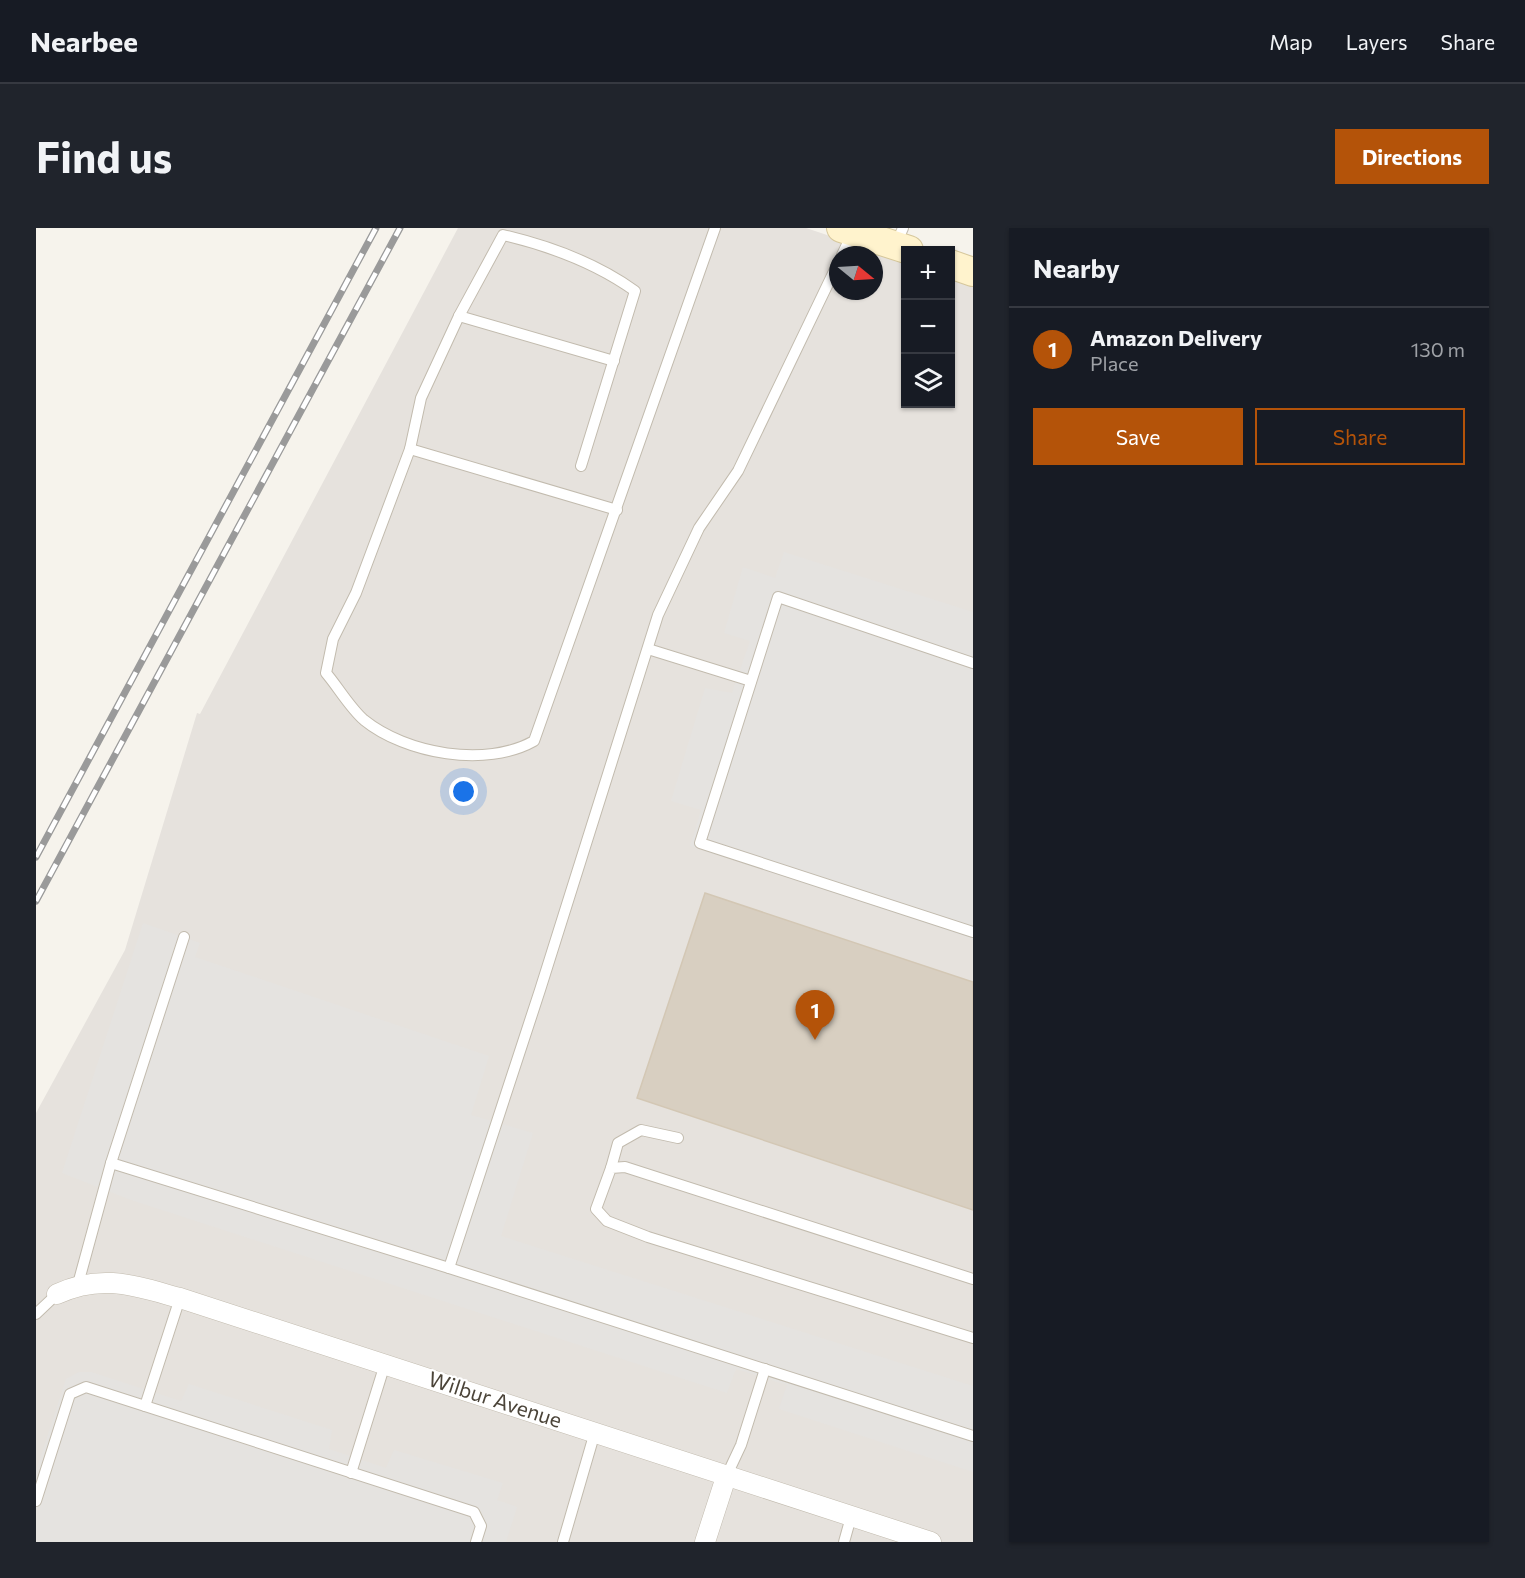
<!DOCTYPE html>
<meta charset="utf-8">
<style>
:root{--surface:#171b24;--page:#20242c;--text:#f1f3f6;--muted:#9ea1a6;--line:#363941;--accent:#b45309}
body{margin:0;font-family:Commissioner,sans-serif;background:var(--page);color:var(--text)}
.controls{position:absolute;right:18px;top:18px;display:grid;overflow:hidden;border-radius:0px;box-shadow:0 2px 4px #0004}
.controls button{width:54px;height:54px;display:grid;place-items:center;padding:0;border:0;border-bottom:2px solid var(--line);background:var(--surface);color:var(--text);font:30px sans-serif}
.compass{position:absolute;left:793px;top:18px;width:54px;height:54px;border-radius:50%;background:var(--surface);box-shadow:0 2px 4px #0004;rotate:108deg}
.you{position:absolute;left:428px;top:564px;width:21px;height:21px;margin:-15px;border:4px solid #fff;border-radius:50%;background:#1a73e8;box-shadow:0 0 0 9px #1a73e833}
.badge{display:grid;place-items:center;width:39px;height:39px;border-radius:50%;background:var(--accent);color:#fff;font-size:20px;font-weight:700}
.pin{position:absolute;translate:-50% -50px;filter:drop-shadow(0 2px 3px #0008)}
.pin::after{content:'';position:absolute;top:32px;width:21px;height:18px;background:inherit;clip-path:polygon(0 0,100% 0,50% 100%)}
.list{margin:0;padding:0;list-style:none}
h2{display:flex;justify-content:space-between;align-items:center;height:78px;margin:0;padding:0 24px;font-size:26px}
h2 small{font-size:20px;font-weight:400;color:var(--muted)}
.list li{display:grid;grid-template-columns:39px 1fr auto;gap:18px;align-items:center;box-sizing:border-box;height:84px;padding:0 24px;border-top:2px solid var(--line)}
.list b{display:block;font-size:22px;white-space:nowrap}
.list p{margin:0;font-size:20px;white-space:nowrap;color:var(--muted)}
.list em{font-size:20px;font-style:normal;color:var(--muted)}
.actions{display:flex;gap:12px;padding:18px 24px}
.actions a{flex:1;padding:14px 0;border:2px solid var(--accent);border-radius:0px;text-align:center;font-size:21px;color:var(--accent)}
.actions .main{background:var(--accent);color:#fff}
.icon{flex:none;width:33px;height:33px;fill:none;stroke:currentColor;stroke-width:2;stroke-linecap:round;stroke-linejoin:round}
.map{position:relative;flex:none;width:937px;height:1314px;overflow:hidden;border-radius:0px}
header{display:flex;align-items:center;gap:36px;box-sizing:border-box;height:84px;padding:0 30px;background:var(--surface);border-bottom:2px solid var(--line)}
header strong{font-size:28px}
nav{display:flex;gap:33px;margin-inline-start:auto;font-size:21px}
.intro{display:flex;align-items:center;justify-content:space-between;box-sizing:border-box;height:144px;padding:0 36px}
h1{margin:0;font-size:42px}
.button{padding:15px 27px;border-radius:0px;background:var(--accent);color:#fff;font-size:21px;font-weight:700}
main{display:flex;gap:36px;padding:0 36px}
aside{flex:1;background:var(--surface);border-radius:0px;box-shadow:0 2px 4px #0004}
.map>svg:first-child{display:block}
.industrial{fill:#e6e2dd;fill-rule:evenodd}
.parking{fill:#e5e3e0}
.building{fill:#d8cfc1;stroke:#d3c7b4;stroke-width:1.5}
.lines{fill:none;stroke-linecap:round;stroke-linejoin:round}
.lane-casing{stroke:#c2bbae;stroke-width:12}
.street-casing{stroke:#c2bbae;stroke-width:21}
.secondary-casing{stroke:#d6c79b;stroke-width:30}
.lane{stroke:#fff;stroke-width:10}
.street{stroke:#fff;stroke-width:20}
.secondary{stroke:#fff3cd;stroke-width:28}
.rail-casing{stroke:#9a9a9a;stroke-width:7}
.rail{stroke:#fff;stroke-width:4.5;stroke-dasharray:14;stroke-linecap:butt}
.labels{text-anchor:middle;stroke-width:4.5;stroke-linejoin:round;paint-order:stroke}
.street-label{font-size:21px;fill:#4b4439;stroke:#fff}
</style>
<header>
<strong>Nearbee</strong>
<nav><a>Map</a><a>Layers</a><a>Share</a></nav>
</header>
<div class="intro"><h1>Find us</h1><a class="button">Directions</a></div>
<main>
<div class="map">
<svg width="937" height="1314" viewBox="0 0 937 1314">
<rect width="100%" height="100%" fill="#f6f3ec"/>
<path class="industrial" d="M422,0H770L869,33L870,176H914L915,48L937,55V1314H0V885L89,722L161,485L164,486ZM802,27H838V63H802Z"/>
<g class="parking">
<polygon points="748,324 937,384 937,711 654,618 665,582 635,573 669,460 696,465 714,413 688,405 707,339 739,350"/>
<polygon points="107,695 164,715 159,729 453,828 435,887 497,905 465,1008 937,1158 937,1244 743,1181 751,1157 700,1141 691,1165 95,972 26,945"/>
<polygon points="43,1144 55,1144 145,1173 153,1156 296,1202 293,1221 350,1240 358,1222 467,1255 461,1272 481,1279 470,1314 0,1314 0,1243 30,1151"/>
</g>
<polygon class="building" points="669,665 937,754 937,982 601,870"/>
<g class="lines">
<g class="lane-casing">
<g id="lane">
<polyline points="859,18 867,0"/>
<polyline points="806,27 816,6"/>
<polyline points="423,88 578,133"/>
<polyline points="374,221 581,282"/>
<path d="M545,238L599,63C560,35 514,18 467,7L423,88L385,170L374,221L320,365L297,411L290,445C302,459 314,480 328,492C370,526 450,540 498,513L679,0"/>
<polyline points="612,421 715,453"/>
<polyline points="937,435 742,369 664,615 937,704"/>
<polyline points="75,935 413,1040 937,1208"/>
<polyline points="575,940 582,915 605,902 642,910"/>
<polyline points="413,1040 504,762 622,387 663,300 702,243 802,35"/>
<polyline points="937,1051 589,939 575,940 560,981 571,993 612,1009 937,1110"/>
<polyline points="42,1056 75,935 148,709"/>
<polyline points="0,1086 21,1066"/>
<polyline points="109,1178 144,1070"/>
<polyline points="315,1245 349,1136"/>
<polyline points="690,1249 705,1217 729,1141"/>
<polyline points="0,1273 34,1166 50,1159 438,1284 445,1298 440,1314"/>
<polyline points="527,1314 559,1204"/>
<polyline points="808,1314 815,1289"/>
</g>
</g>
<g class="street-casing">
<g id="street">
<path d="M21,1066C66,1045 99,1058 144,1070L895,1314"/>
<polyline points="669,1314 690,1249"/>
</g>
</g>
<g class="secondary-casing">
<g id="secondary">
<polyline points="805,0 873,22"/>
<polyline points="914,36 937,44"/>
</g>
</g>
<use href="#lane" class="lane"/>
<use href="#street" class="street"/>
<use href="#secondary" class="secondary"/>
<g class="rail-casing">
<g id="rail">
<polyline points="0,629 340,0"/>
<polyline points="0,673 364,0"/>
</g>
</g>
<use href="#rail" class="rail"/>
</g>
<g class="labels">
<g class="street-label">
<text transform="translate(459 1172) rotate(18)" y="7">Wilbur Avenue</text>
</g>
</g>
</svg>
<div class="controls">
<button>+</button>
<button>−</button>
<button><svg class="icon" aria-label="layers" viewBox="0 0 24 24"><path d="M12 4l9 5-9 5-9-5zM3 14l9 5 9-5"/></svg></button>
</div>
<svg class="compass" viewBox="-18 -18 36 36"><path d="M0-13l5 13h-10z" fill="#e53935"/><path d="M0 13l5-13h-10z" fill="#9ea1a6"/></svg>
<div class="you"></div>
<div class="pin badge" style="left:779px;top:812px">1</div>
</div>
<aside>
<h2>Nearby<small></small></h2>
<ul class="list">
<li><span class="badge">1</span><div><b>Amazon Delivery</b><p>Place</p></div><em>130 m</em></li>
</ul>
<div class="actions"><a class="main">Save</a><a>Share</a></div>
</aside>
</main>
